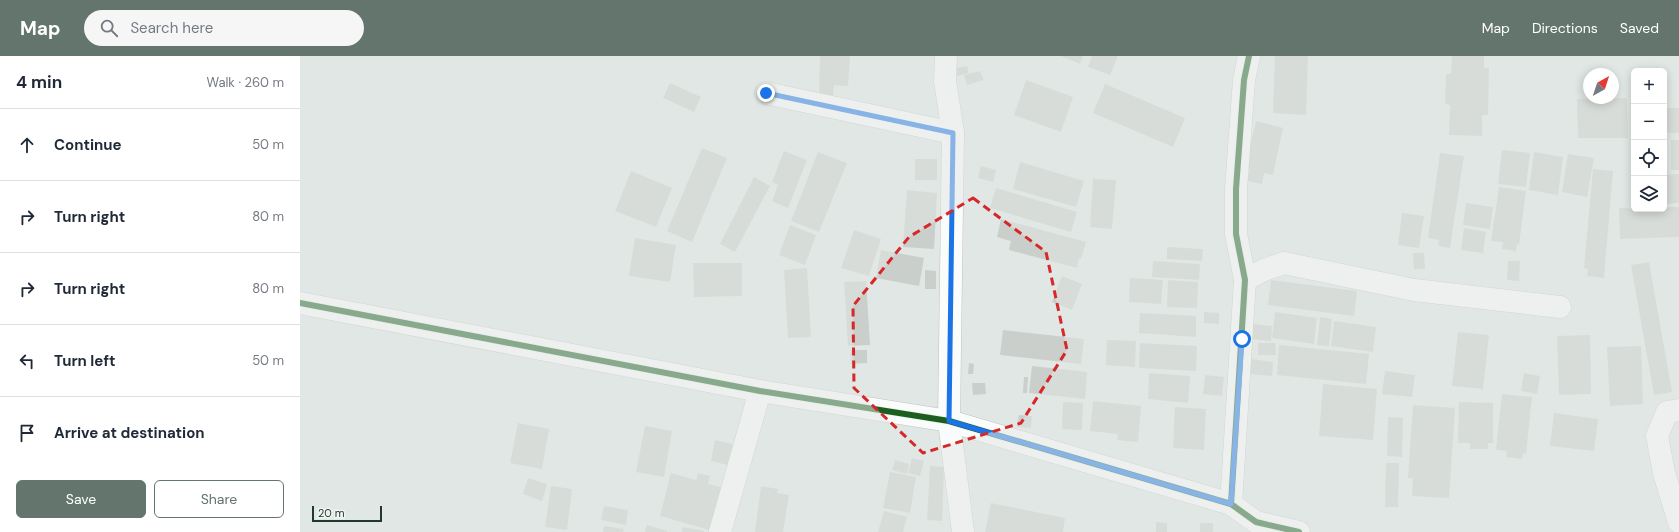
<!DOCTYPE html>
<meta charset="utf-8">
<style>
:root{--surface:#fff;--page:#f6f6f7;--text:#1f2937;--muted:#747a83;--line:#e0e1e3;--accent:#64756e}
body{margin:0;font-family:"DM Sans",sans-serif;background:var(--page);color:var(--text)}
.controls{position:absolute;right:12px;top:12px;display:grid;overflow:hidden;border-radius:6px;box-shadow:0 2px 10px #0003}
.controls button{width:36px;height:36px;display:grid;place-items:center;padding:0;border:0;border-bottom:1px solid var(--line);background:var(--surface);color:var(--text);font:20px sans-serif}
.compass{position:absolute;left:1283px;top:12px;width:36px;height:36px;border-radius:50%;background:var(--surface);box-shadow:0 2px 10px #0003;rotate:39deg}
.scale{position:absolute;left:12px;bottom:10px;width:70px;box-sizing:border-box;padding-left:4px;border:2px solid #21382e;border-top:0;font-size:11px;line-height:14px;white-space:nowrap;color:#21382e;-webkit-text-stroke:3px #eff6f1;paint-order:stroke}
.stop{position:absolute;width:12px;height:12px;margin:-9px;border:3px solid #1a73e8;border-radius:50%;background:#fff}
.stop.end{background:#1a73e8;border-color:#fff;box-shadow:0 1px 4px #0008}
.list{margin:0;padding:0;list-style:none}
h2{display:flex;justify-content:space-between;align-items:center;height:52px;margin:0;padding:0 16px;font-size:17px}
h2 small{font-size:13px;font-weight:400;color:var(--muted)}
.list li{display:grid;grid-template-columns:26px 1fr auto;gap:12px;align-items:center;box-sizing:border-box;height:72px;padding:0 16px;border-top:1px solid var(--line)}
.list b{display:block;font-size:15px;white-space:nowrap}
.list em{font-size:13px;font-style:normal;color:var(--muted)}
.actions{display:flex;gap:8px;padding:12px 16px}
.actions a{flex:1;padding:9px 0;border:1px solid var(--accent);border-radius:6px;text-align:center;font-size:14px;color:var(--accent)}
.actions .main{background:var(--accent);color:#fff}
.icon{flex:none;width:22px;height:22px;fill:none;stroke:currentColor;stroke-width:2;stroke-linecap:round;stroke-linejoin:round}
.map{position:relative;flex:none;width:1379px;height:476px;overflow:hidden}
header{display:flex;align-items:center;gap:24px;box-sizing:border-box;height:56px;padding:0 20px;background:var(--accent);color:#fff}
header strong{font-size:19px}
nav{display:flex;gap:22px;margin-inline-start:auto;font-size:14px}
.search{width:280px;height:36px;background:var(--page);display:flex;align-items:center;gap:10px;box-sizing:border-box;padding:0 14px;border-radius:22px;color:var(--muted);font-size:15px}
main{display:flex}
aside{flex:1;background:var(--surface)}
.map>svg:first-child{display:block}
.building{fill:#cacfcc}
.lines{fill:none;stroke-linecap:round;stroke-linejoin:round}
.minor-casing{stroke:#bec3c1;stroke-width:23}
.minor{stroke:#fafbfb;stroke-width:22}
.cycleway-casing{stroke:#eff6f1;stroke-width:8}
.cycleway{stroke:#1b5e20;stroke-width:6}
.route{stroke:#1a73e8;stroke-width:5}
.marked{fill:none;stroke:#d62828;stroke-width:3;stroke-dasharray:8 5;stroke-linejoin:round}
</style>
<header>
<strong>Map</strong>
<div class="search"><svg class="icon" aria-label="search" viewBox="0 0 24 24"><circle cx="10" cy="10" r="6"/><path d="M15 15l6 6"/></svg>Search here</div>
<nav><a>Map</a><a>Directions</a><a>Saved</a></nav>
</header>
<main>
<aside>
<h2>4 min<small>Walk · 260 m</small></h2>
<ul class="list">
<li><svg class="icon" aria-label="ahead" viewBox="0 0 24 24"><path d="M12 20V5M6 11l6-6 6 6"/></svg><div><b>Continue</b></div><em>50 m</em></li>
<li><svg class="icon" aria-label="right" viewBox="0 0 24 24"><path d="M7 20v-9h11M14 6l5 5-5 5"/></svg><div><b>Turn right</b></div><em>80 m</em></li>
<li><svg class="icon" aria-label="right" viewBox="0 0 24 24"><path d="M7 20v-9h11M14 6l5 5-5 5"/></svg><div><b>Turn right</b></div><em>80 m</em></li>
<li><svg class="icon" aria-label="left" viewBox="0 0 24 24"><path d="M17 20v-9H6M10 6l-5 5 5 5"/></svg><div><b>Turn left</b></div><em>50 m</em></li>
<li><svg class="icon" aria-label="arrive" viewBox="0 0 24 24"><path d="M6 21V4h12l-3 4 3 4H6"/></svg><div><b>Arrive at destination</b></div></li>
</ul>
<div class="actions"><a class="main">Save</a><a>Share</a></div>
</aside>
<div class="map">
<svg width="1379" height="476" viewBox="0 0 1379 476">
<rect width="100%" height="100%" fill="#e1e7e4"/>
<g class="building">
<polygon points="520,0 550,0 548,30 534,29 533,42 519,41"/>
<polygon points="761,0 783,0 780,8"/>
<polygon points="792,0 818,0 810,19 788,11"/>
<polygon points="975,0 1008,0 1006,59 973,57"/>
<polygon points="1152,0 1184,0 1184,12 1189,12 1188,59 1182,59 1182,80 1149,79 1150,49 1145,48 1146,18 1151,18"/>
<polygon points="667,10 669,17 657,20 656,12"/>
<polygon points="680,15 684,24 667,29 664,19"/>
<polygon points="726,24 773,41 761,76 714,59"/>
<polygon points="370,27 401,41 394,56 363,42"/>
<polygon points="805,28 885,62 873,91 793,57"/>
<polygon points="1327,42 1328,82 1278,82 1277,43"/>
<rect x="1364" y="52" width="15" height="25"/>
<polygon points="956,65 983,72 973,119 964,117 962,128 947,125 950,114 945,113"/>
<rect x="1371" y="84" width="8" height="30"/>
<polygon points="402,92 427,102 392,186 367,175"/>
<polygon points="1202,94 1230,97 1226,131 1198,128"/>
<polygon points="484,95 507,104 488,152 472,145 478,129 472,126"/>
<polygon points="518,96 547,107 519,176 491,165"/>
<polygon points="1234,96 1263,101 1258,139 1229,134"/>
<polygon points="1140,97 1164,100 1150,192 1138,190 1139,184 1128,182"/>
<polygon points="1268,98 1294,102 1287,141 1262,136"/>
<rect x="615" y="103" width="22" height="21"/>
<polygon points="720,106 784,125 776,151 713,133"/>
<polygon points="681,110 696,114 693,126 678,122"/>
<polygon points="1293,113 1313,115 1304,222 1287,220 1288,213 1284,212"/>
<polygon points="331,115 372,132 356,171 315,155"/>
<polygon points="1379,118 1379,147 1364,148 1364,119"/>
<polygon points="454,121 470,130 435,196 420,188"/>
<polygon points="793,123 816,124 812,173 790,171"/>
<polygon points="1199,131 1226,135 1219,189 1217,188 1216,195 1202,193 1203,186 1191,185"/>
<polygon points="696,132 777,156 771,176 690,152"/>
<polygon points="607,134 637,137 634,193 603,191"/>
<polygon points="1166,147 1193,151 1190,173 1163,169"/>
<polygon points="1364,151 1379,151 1379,181 1320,183 1319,152 1364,153"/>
<polygon points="1102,157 1124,160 1119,192 1098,189"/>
<polygon points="701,163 786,186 781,203 779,202 777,212 709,194 711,185 697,181"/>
<polygon points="490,169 516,179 505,209 479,199"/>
<polygon points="1164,172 1186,176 1183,197 1161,194"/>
<polygon points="554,174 581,183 569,220 541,212"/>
<polygon points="335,182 376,189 370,226 329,220"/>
<polygon points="867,191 903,193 902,205 867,203"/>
<polygon points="581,194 624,202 619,230 576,222"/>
<polygon points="1113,197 1124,197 1125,213 1114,213"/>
<polygon points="853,205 900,208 899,224 852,221"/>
<polygon points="1208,205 1220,205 1219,225 1207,224"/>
<polygon points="1349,206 1372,336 1354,339 1331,209"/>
<polygon points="393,207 442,207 442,240 394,241"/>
<polygon points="507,212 511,281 488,282 484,214"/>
<polygon points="625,214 636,215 636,233 625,233"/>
<polygon points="762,220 782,228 772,254 752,246"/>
<polygon points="830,222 863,224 861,248 829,246"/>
<polygon points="868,224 898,226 897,252 867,251"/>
<polygon points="971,224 1057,235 1054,260 968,249"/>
<polygon points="566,225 570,289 548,290 544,226"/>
<polygon points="904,256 919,257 919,268 904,267"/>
<polygon points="975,256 1017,262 1014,288 972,282"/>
<polygon points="840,257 896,260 896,281 839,277"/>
<polygon points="1020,261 1032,263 1029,290 1017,289"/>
<polygon points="1034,265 1076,271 1073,296 1031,290"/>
<polygon points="953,268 972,270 971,285 952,283"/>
<polygon points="703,274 784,283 781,308 700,299"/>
<polygon points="1158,276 1189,279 1183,333 1152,330"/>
<polygon points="1290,279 1291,338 1259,339 1257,280"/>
<polygon points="807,284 836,285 835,311 806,309"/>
<polygon points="840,287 897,290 896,315 839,312"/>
<polygon points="958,287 975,287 976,299 958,299"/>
<polygon points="979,289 1069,298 1066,328 977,319"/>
<polygon points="1341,290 1343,348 1310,350 1307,291"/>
<polygon points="550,294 567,294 567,307 551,308"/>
<polygon points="951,303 973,306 972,320 950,318"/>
<polygon points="669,307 674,308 673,318 668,318"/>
<polygon points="732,310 787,316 785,343 729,337"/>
<polygon points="1085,315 1115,319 1112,341 1082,338"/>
<polygon points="849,317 890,320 888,347 848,343"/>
<polygon points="1224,317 1240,320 1237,338 1221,335"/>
<polygon points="905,319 924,321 922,340 903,338"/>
<polygon points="724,321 728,321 727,337 723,337"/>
<polygon points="672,327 685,327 686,338 673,339"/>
<polygon points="1023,328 1077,333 1073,384 1019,380"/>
<polygon points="1202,338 1232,341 1226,398 1223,397 1222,403 1206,401 1207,395 1196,394"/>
<polygon points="793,345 841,350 838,386 817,384 818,378 790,375"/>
<polygon points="763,346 783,347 782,374 762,373"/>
<polygon points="1159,346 1193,347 1193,387 1188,387 1188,393 1170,393 1170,387 1158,387"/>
<polygon points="1113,349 1155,352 1149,442 1112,440 1113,422 1108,422"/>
<polygon points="875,351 906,353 904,394 873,392"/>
<polygon points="1254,357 1298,363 1294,395 1250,390"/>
<polygon points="719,359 732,360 731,372 717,371"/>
<polygon points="1088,361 1103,362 1102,401 1087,400"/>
<polygon points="218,367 249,373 242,413 210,407"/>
<polygon points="345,370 372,375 364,421 336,416"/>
<polygon points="415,384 441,390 436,411 411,405"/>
<polygon points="612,402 624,405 620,420 608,417"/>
<polygon points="595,404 609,408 607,418 592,414"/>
<polygon points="1086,407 1099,407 1098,451 1085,451"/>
<polygon points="630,410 644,411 642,465 627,464"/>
<polygon points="590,416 616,421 610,457 583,452"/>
<polygon points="371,417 396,424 398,417 410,420 408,428 424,432 413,475 360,460"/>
<polygon points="228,422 247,428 242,445 223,438"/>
<polygon points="251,430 272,433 267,474 245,471"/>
<polygon points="461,430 478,433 477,437 489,439 483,476 455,476"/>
<polygon points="691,447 765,462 763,476 685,476"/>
<polygon points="304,450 328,454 326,469 301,464"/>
<polygon points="584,455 607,461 603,476 578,476"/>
<polygon points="856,466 867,467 867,476 856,476"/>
<rect x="900" y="467" width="13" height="9"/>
<polygon points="347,469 367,475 367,476 345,476"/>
<polygon points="304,470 324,473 323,476 303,476"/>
<polygon points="383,471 404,475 404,476 382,476"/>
</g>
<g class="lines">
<g class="minor-casing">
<g id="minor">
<polyline points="646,0 645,25 653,77 649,365 663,476"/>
<polyline points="949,0 944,24 936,133 936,178 945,224 931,448 956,466 999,476"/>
<polyline points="466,37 653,77"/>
<polyline points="945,224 964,214 984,207 1114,234 1260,251"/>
<polyline points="0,247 460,335 649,365 931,448"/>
<polyline points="1379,354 1367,356 1357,380 1364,417 1379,466"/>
<polyline points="420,476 460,335"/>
</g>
</g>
<use href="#minor" class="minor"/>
<g class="cycleway-casing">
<g id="cycleway">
<polyline points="949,0 944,24 936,133 936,178 945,224 931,448 956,466 999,476"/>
<polyline points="0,247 460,335 649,365 931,448"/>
</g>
</g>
<use href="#cycleway" class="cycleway"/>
</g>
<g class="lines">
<polyline class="route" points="466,37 653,77 649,365 931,448 942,283"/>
</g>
<path d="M0 0H1379V476H0ZM673,142L746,196L767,294L721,367L623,397L554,332L553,250L609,181Z" fill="#e1e7e4" fill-opacity=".55" fill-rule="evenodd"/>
<path class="marked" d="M673,142L746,196L767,294L721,367L623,397L554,332L553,250L609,181Z"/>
</svg>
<div class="controls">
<button>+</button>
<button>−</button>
<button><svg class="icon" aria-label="locate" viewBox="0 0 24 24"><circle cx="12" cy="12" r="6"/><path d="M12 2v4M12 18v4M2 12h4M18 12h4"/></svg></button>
<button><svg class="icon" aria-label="layers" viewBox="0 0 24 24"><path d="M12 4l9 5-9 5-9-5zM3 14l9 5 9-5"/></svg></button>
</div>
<svg class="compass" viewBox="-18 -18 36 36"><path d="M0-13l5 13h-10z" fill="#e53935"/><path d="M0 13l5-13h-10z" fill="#747a83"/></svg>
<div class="scale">20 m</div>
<div class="stop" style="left:942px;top:283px"></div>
<div class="stop end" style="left:466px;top:37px"></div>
</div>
</main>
